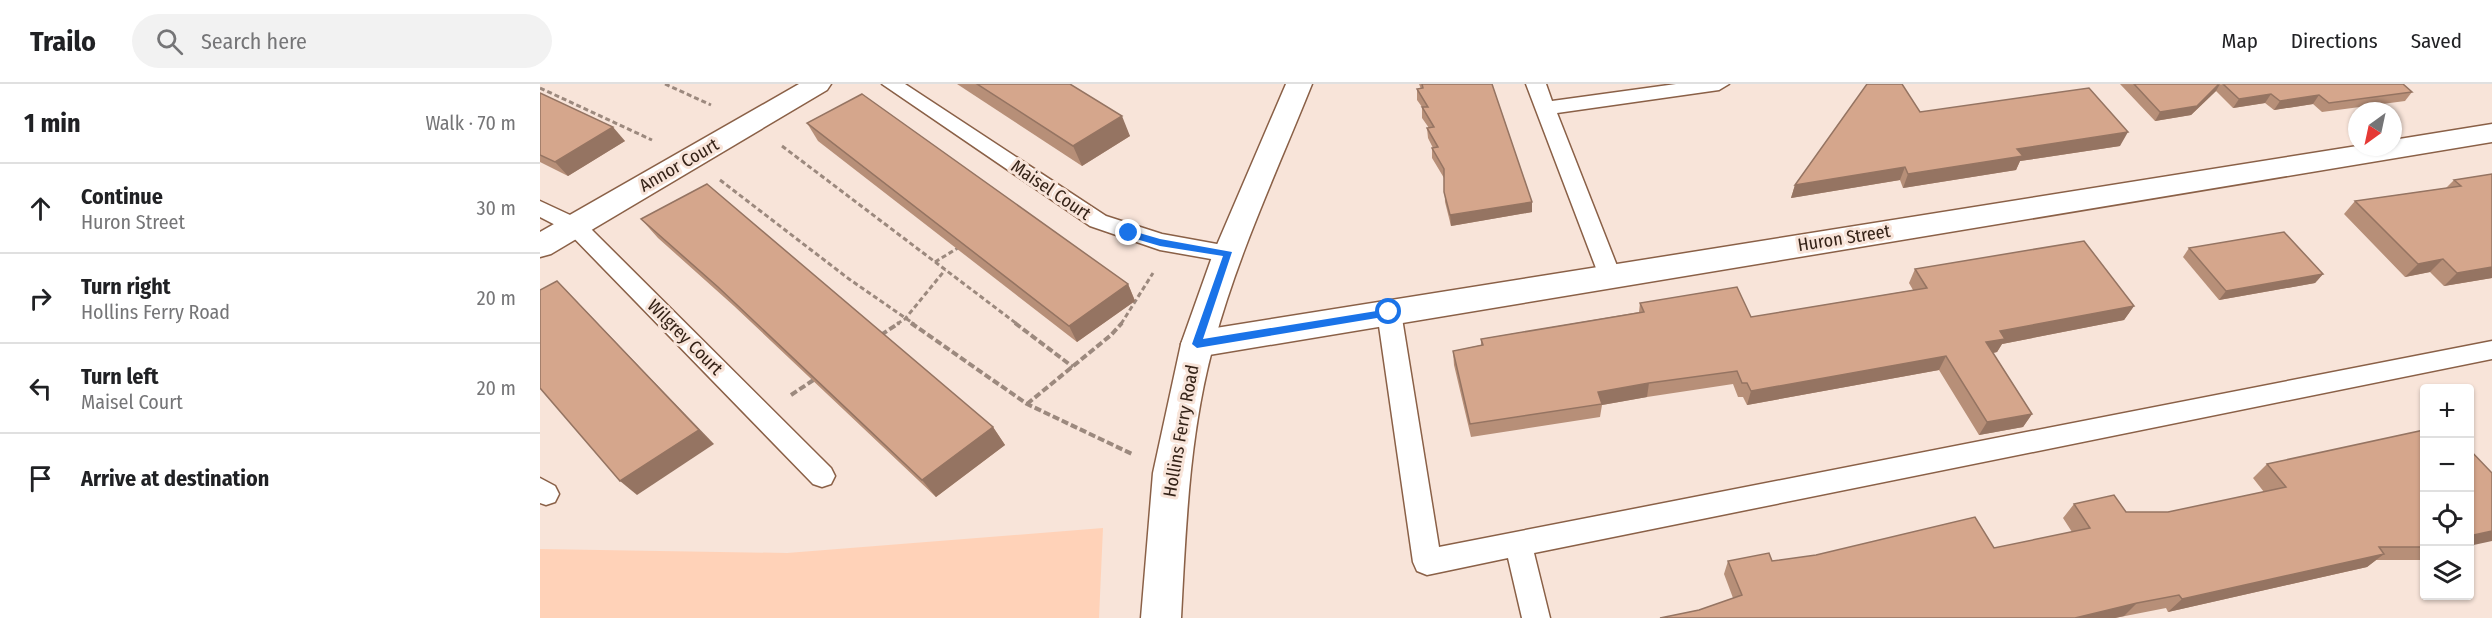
<!DOCTYPE html>
<meta charset="utf-8">
<style>
:root{--surface:#fff;--page:#f2f2f2;--text:#202124;--muted:#757577;--line:#e0e0e0}
body{margin:0;font-family:"Fira Sans Condensed",sans-serif;background:var(--page);color:var(--text)}
.controls{position:absolute;right:18px;bottom:18px;display:grid;overflow:hidden;border-radius:6px;box-shadow:0 2px 4px #0004}
.controls button{width:54px;height:54px;display:grid;place-items:center;padding:0;border:0;border-bottom:2px solid var(--line);background:var(--surface);color:var(--text);font:30px sans-serif}
.compass{position:absolute;left:1808px;top:18px;width:54px;height:54px;border-radius:50%;background:var(--surface);box-shadow:0 2px 4px #0004;rotate:213deg}
.stop{position:absolute;width:18px;height:18px;margin:-14px;border:4px solid #1a73e8;border-radius:50%;background:#fff}
.stop.end{background:#1a73e8;border-color:#fff;box-shadow:0 2px 6px #0008}
.list{margin:0;padding:0;list-style:none}
h2{display:flex;justify-content:space-between;align-items:center;height:78px;margin:0;padding:0 24px;font-size:26px}
h2 small{font-size:20px;font-weight:400;color:var(--muted)}
.list li{display:grid;grid-template-columns:39px 1fr auto;gap:18px;align-items:center;box-sizing:border-box;height:90px;padding:0 24px;border-top:2px solid var(--line)}
.list b{display:block;font-size:22px;white-space:nowrap}
.list p{margin:0;font-size:20px;white-space:nowrap;color:var(--muted)}
.list em{font-size:20px;font-style:normal;color:var(--muted)}
.icon{flex:none;width:33px;height:33px;fill:none;stroke:currentColor;stroke-width:2;stroke-linecap:round;stroke-linejoin:round}
.map{position:relative;flex:none;width:1952px;height:534px;overflow:hidden}
header{display:flex;align-items:center;gap:36px;box-sizing:border-box;height:84px;padding:0 30px;background:var(--surface);border-bottom:2px solid var(--line)}
header strong{font-size:28px}
nav{display:flex;gap:33px;margin-inline-start:auto;font-size:21px}
.search{width:420px;height:54px;background:var(--page);display:flex;align-items:center;gap:15px;box-sizing:border-box;padding:0 21px;border-radius:33px;color:var(--muted);font-size:22px}
main{display:flex}
aside{flex:1;background:var(--surface)}
.map>svg:first-child{display:block}
.built{fill:#ffd2b8}
.lines{fill:none;stroke-linecap:round;stroke-linejoin:round}
.lane-casing{stroke:#8a6047;stroke-width:3}
.street-casing{stroke:#8a6047;stroke-width:3}
.secondary-casing{stroke:#8a6047;stroke-width:3}
.path-far1{stroke:#9c897e;stroke-width:3;stroke-dasharray:5 3;stroke-linecap:butt}
.path{stroke:#9c897e;stroke-width:4;stroke-dasharray:7 3;stroke-linecap:butt}
.lane{fill:#fff;fill-rule:evenodd}
.street{fill:#fff;fill-rule:evenodd}
.secondary{fill:#fff;fill-rule:evenodd}
.wall{fill:#b78f78}
.shaded-wall{fill:#957462}
.building{fill:#d5a68c;stroke:#957462;stroke-width:1.5}
.route{fill:#1a73e8}
.labels{text-anchor:middle;stroke-width:6;stroke-linejoin:round;paint-order:stroke}
.street-label{font-size:18px;fill:#342217;stroke:#f8e4d9}
</style>
<header>
<strong>Trailo</strong>
<div class="search"><svg class="icon" aria-label="search" viewBox="0 0 24 24"><circle cx="10" cy="10" r="6"/><path d="M15 15l6 6"/></svg>Search here</div>
<nav><a>Map</a><a>Directions</a><a>Saved</a></nav>
</header>
<main>
<aside>
<h2>1 min<small>Walk · 70 m</small></h2>
<ul class="list">
<li><svg class="icon" aria-label="ahead" viewBox="0 0 24 24"><path d="M12 20V5M6 11l6-6 6 6"/></svg><div><b>Continue</b><p>Huron Street</p></div><em>30 m</em></li>
<li><svg class="icon" aria-label="right" viewBox="0 0 24 24"><path d="M7 20v-9h11M14 6l5 5-5 5"/></svg><div><b>Turn right</b><p>Hollins Ferry Road</p></div><em>20 m</em></li>
<li><svg class="icon" aria-label="left" viewBox="0 0 24 24"><path d="M17 20v-9H6M10 6l-5 5 5 5"/></svg><div><b>Turn left</b><p>Maisel Court</p></div><em>20 m</em></li>
<li><svg class="icon" aria-label="arrive" viewBox="0 0 24 24"><path d="M6 21V4h12l-3 4 3 4H6"/></svg><div><b>Arrive at destination</b></div></li>
</ul>
</aside>
<div class="map">
<svg width="1952" height="534" viewBox="0 0 1952 534">
<rect width="100%" height="100%" fill="#f8e4d9"/>
<polygon class="built" points="563,444 559,534 0,534 0,465 247,469"/>
<g class="lines">
<g class="lane-casing">
<g id="lane">
<polygon points="342,0 365,0 566,132 622,150 688,162 696,164 699,170 696,176 688,178 620,166 550,142"/>
<polygon points="986,0 1006,0 1012,17 1136,0 1189,0 1179,6 1017,29 1081,192 1078,198 1070,200 1062,198 1059,192"/>
<polygon points="0,117 43,137 291,384 295,392 291,400 282,403 273,400 27,147 0,133"/>
<polygon points="849,219 857,222 861,228 899,463 1952,257 1952,275 994,469 1010,534 982,534 968,474 887,491 877,487 873,478 837,228 841,222"/>
<polygon points="0,394 15,402 19,410 15,418 6,421 0,419"/>
</g>
</g>
<g class="street-casing">
<g id="street">
<polygon points="259,0 291,0 287,6 11,170 0,173 0,148"/>
<polygon points="1952,40 1952,58 657,273 645,269 641,260 645,251 657,247 1817,62 1853,63 1853,56"/>
</g>
</g>
<g class="secondary-casing">
<path id="secondary" d="M746,0H772C738,85 698,170 674,259C649,349 646,442 641,534H601L613,389L641,260L673,170Z"/>
</g>
<g class="path-far1">
<polyline points="125,0 171,21"/>
<polyline points="0,4 112,56"/>
<polyline points="242,62 477,240"/>
<polyline points="180,96 309,195 374,240"/>
<polyline points="395,178 421,162"/>
<polyline points="357,240 365,235 405,186"/>
<polyline points="581,240 613,189"/>
</g>
<g class="path">
<polyline points="371,239 487,320 592,370"/>
<polyline points="475,239 533,283"/>
<polyline points="341,251 359,239"/>
<polyline points="251,311 275,295"/>
<polyline points="487,320 571,251 582,239"/>
</g>
<use href="#lane" class="lane"/>
<use href="#street" class="street"/>
<use href="#secondary" class="secondary"/>
</g>
<g class="wall">
<polygon points="417,0 530,0 590,52 542,82"/>
<polygon points="879,0 952,0 992,118 992,128 911,142 905,118 904,94 892,74 892,64 893,64 888,54 887,44 889,44 882,34 882,23 877,16 877,5 881,5"/>
<polygon points="1580,0 1863,0 1872,8 1865,17 1782,28 1773,20 1734,26 1725,19 1693,24 1676,7 1651,31 1615,37"/>
<polygon points="0,9 85,57 28,92 0,78"/>
<polygon points="1380,28 1580,62 1480,77 1476,86 1363,104 1360,96 1251,114 1255,101"/>
<polygon points="267,39 588,200 595,217 537,258 278,57"/>
<polygon points="1952,90 1952,194 1904,202 1890,188 1865,193 1804,130 1815,117 1906,104 1914,96"/>
<polygon points="101,135 453,343 465,361 396,413 194,222 118,154"/>
<polygon points="1649,164 1783,190 1775,199 1679,216 1643,173"/>
<polygon points="1375,185 1594,222 1584,236 1462,260 1457,268 1453,269 1492,330 1483,343 1439,351 1399,286 1207,321 1203,313 1198,313 1193,300 1107,313 1062,321 1060,333 931,353 914,281 913,267 941,261 941,255 1099,228 1100,219 1211,233 1373,206 1369,199"/>
<polygon points="1884,346 1884,476 1836,476 1827,483 1628,528 1626,524 1575,534 1120,534 1159,526 1193,514 1184,490 1188,477 1232,477 1454,464 1532,448 1523,434 1534,420 1586,428 1628,428 1724,408 1713,394 1727,380"/>
</g>
<g class="shaded-wall">
<polygon points="1680,0 1676,7 1651,31 1615,37 1620,28"/>
<polygon points="1731,10 1725,19 1693,24 1699,15"/>
<polygon points="1779,11 1773,20 1734,26 1740,17"/>
<polygon points="582,32 590,52 542,82 533,62"/>
<polygon points="73,43 85,57 28,92 15,78"/>
<polygon points="1588,48 1580,62 1480,77 1476,86 1363,104 1368,90 1477,65"/>
<polygon points="1365,83 1360,96 1251,114 1255,101"/>
<polygon points="992,118 992,128 911,142 910,131"/>
<polygon points="1903,175 1890,188 1865,193 1878,180"/>
<polygon points="1952,183 1952,194 1904,202 1917,189"/>
<polygon points="1783,190 1775,199 1679,216 1686,207"/>
<polygon points="17,197 174,360 97,411 80,397"/>
<polygon points="588,200 595,217 537,258 529,242"/>
<polygon points="1594,222 1584,236 1462,260 1457,268 1438,272 1446,258 1460,247"/>
<polygon points="1406,272 1399,286 1207,321 1211,307"/>
<polygon points="1109,299 1107,313 1062,321 1058,308"/>
<polygon points="1492,330 1483,343 1439,351 1447,338"/>
<polygon points="453,343 465,361 396,413 382,396"/>
<polygon points="1952,447 1952,457 1929,462 1929,452"/>
<polygon points="1844,470 1827,483 1628,528 1642,515"/>
<polygon points="1597,519 1584,532 1575,534 1535,534"/>
</g>
<g class="building">
<polygon points="437,0 530,0 582,32 533,62"/>
<polygon points="882,0 952,0 992,118 910,131 904,108 904,85 892,64 898,63 887,44 894,43 882,23 888,23 877,5 883,4"/>
<polygon points="1327,0 1362,0 1380,28 1549,4 1588,48 1477,65 1483,72 1368,90 1365,83 1255,101"/>
<polygon points="1594,0 1679,0 1657,22 1620,28"/>
<polygon points="1683,0 1863,0 1872,8 1789,19 1779,11 1740,17 1731,10 1699,15"/>
<polygon points="0,9 73,43 15,78 0,71"/>
<polygon points="322,10 588,200 529,242 267,39"/>
<polygon points="1952,90 1952,183 1917,189 1903,175 1878,180 1815,117 1921,102 1914,96"/>
<polygon points="167,100 453,343 382,396 178,203 101,135"/>
<polygon points="1744,148 1783,190 1686,207 1649,164"/>
<polygon points="1544,157 1594,222 1460,247 1465,255 1446,258 1492,330 1447,338 1406,272 1211,307 1207,299 1202,299 1197,287 1109,299 1058,308 1062,320 930,340 913,267 943,261 941,255 1104,228 1100,219 1197,203 1211,233 1387,204 1375,185"/>
<polygon points="17,197 159,346 80,397 0,304 0,206"/>
<polygon points="1884,346 1884,463 1839,463 1844,470 1642,515 1639,511 1597,519 1535,534 1120,534 1159,526 1202,511 1188,477 1229,469 1232,477 1276,471 1435,433 1454,464 1550,444 1534,420 1574,411 1586,428 1628,428 1746,403 1727,380"/>
<polygon points="1929,365 1952,389 1952,447 1929,452"/>
</g>
<polygon class="route" points="589,146 620,155 692,168 663,255 849,225 854,228 849,232 657,264 652,260 683,172 620,162 586,152 586,147"/>
<g class="labels">
<g class="street-label">
<text transform="translate(139 81) rotate(-30)" y="6">Annor Court</text>
<text transform="translate(511 106) rotate(34)" y="6">Maisel Court</text>
<text transform="translate(1304 154) rotate(-9)" y="6">Huron Street</text>
<text transform="translate(145 253) rotate(45)" y="6">Wilgrey Court</text>
<text transform="translate(641 347) rotate(-80)" y="6">Hollins Ferry Road</text>
</g>
</g>
</svg>
<div class="controls">
<button>+</button>
<button>−</button>
<button><svg class="icon" aria-label="locate" viewBox="0 0 24 24"><circle cx="12" cy="12" r="6"/><path d="M12 2v4M12 18v4M2 12h4M18 12h4"/></svg></button>
<button><svg class="icon" aria-label="layers" viewBox="0 0 24 24"><path d="M12 4l9 5-9 5-9-5zM3 14l9 5 9-5"/></svg></button>
</div>
<svg class="compass" viewBox="-18 -18 36 36"><path d="M0-13l5 13h-10z" fill="#e53935"/><path d="M0 13l5-13h-10z" fill="#757577"/></svg>
<div class="stop" style="left:849px;top:228px"></div>
<div class="stop end" style="left:589px;top:149px"></div>
</div>
</main>
